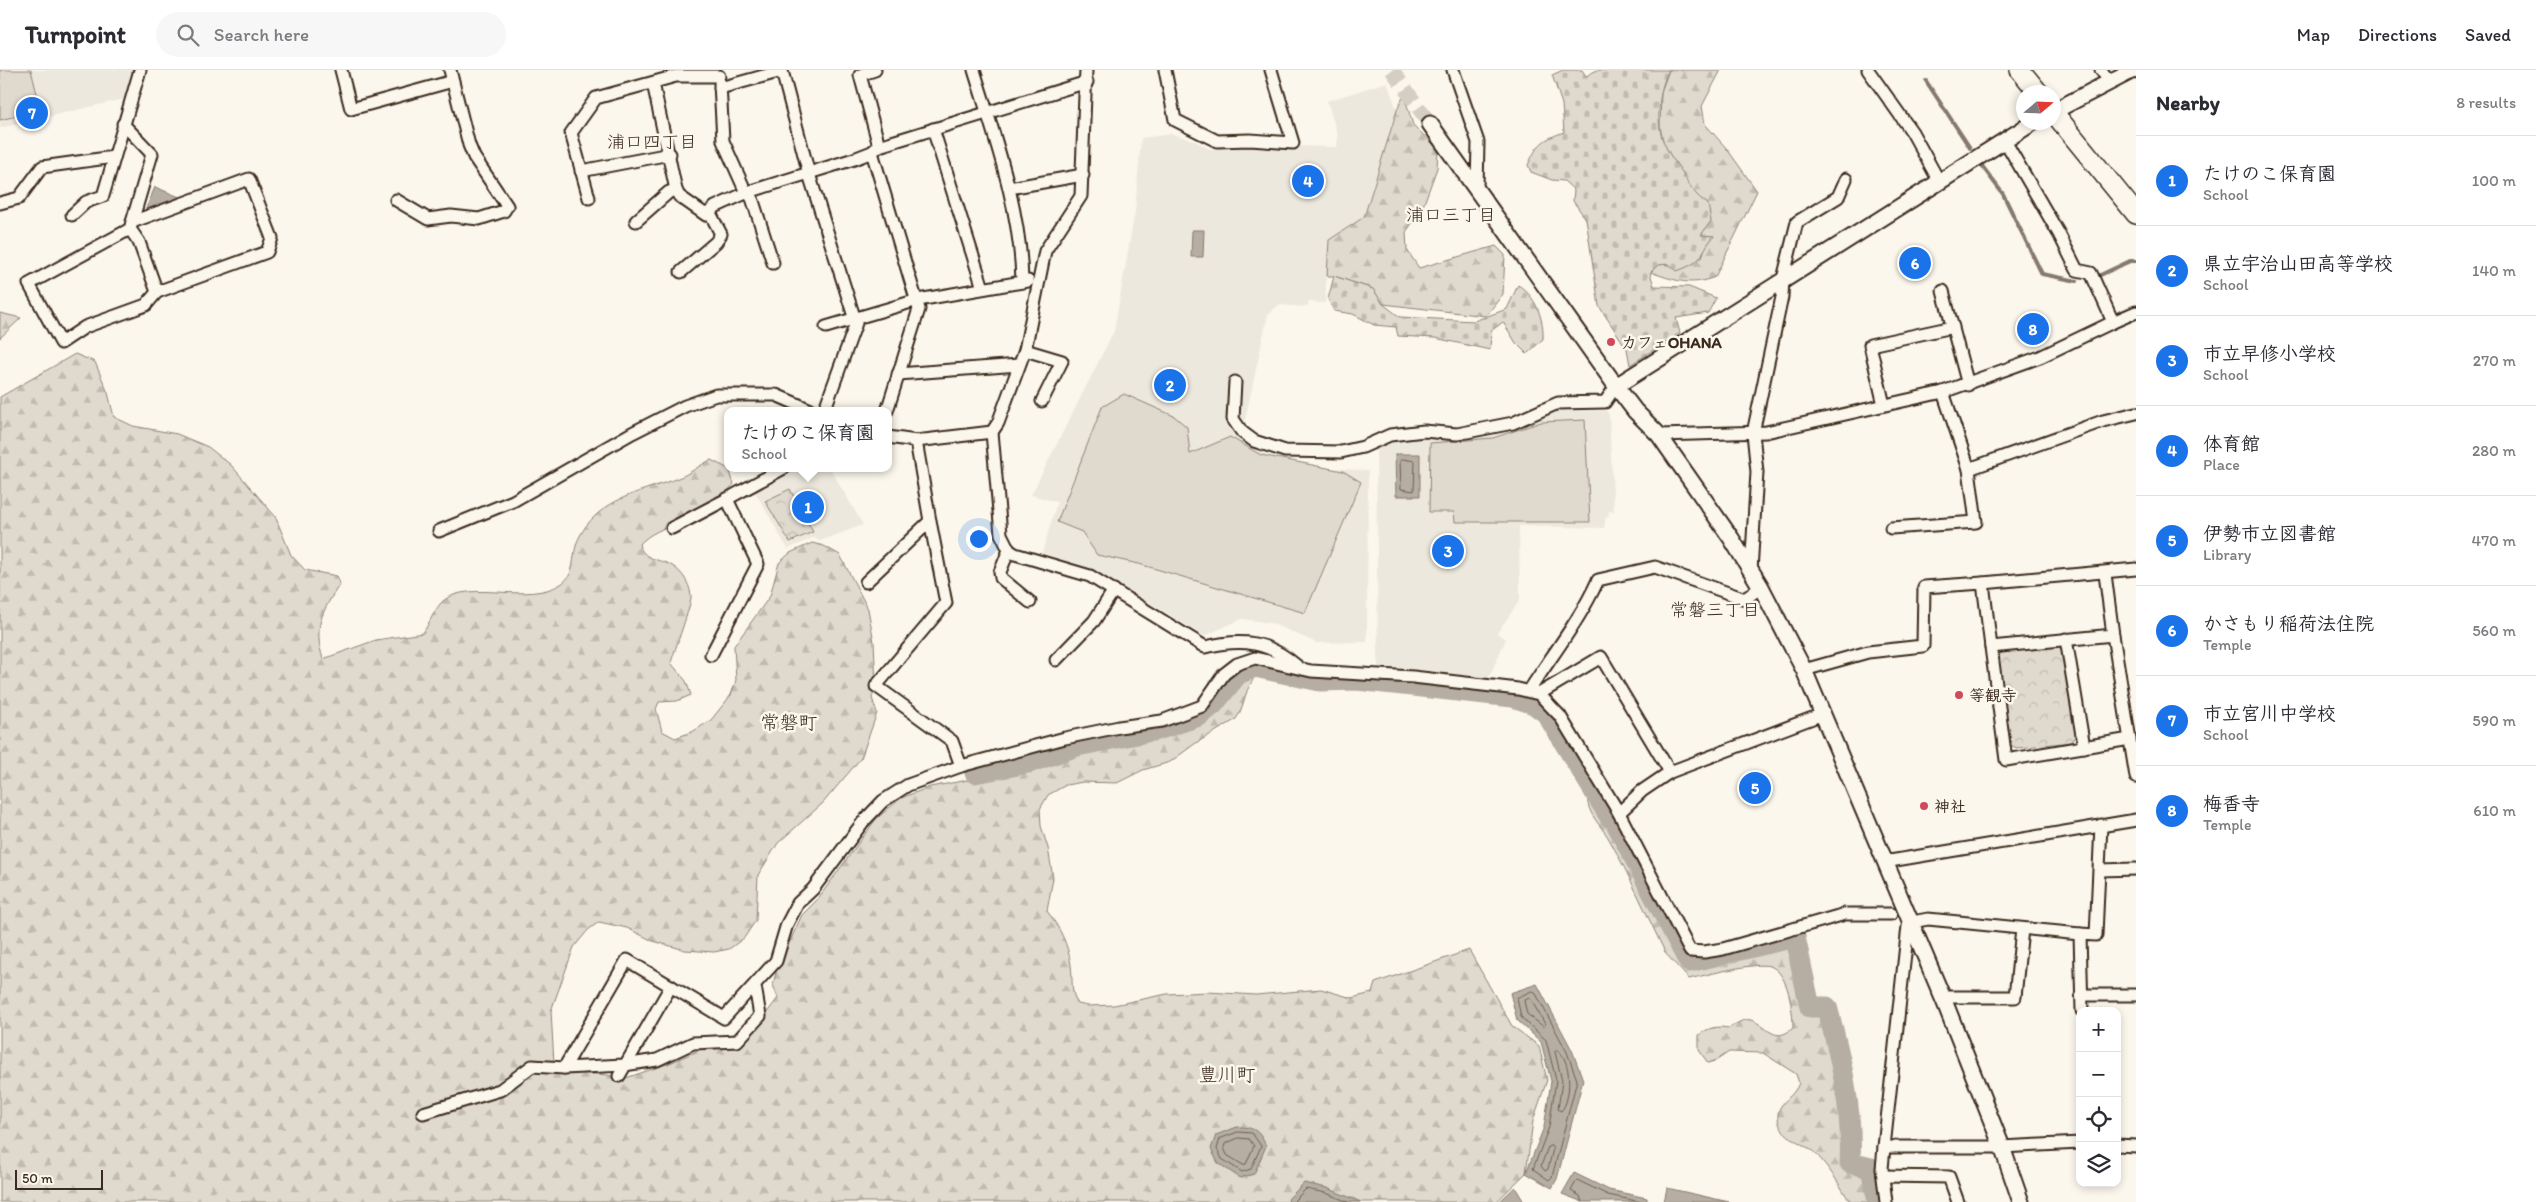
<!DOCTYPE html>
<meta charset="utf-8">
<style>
:root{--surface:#fff;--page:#f7f7f7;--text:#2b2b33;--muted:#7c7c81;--line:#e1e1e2;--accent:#1a73e8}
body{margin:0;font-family:Itim,"Klee One",sans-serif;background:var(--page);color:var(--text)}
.controls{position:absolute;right:15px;bottom:15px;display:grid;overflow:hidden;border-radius:10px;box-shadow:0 2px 8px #0003}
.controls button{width:45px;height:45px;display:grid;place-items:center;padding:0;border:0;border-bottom:1px solid var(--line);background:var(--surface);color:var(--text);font:25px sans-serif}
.compass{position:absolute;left:2016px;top:15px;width:45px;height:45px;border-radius:50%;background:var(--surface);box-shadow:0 2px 8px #0003;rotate:71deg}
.scale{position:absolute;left:15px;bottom:12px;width:88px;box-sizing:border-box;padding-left:5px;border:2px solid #3b2a1e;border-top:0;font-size:14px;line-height:18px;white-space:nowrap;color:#3b2a1e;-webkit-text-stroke:4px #fbf7ec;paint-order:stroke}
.you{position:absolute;left:978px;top:468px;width:18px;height:18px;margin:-12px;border:4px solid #fff;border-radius:50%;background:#1a73e8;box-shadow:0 0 0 8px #1a73e833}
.badge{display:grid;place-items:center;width:32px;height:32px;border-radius:50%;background:var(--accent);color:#fff;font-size:16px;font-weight:700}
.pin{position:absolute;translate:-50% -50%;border:2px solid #fff;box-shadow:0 1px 5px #0006}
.popup{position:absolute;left:724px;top:337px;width:168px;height:65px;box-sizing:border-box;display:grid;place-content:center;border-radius:10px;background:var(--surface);filter:drop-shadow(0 1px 4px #0005);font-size:16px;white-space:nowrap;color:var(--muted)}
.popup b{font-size:19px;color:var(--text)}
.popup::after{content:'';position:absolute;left:50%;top:100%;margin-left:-10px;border:10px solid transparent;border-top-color:var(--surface)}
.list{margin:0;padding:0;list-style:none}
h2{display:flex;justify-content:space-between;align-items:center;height:65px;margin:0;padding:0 20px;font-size:21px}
h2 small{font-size:16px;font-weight:400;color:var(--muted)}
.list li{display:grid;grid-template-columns:32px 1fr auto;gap:15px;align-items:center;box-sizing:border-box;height:90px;padding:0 20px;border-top:1px solid var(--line)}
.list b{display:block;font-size:19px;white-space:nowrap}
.list p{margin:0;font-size:16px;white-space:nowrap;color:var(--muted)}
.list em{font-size:16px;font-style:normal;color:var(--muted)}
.icon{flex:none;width:28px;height:28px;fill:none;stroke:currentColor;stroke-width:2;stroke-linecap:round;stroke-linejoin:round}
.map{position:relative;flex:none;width:2136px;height:1132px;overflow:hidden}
header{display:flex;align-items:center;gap:30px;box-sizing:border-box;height:70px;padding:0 25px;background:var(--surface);border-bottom:1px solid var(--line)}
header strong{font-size:24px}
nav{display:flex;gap:28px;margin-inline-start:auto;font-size:18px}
.search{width:350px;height:45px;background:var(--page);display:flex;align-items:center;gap:12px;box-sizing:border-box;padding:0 18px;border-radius:28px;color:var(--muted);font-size:19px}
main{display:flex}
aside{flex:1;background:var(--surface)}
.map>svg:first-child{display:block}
.built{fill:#ede8dd}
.grass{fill:#dfd9ce;stroke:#8d8276}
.forest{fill:url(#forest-firs);stroke:#8d8276}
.cemetery{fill:url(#cemetery-stones);stroke:#8d8276}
.park{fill:url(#park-crowns);stroke:#8d8276}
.water{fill:#b6aea2;stroke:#85796d}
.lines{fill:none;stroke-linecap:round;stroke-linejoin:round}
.shore{stroke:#6c5f53;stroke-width:1}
.stream{stroke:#85796d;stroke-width:4}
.river{stroke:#b6aea2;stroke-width:21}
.tertiary-tunnel{stroke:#d5cec3;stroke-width:15;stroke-dasharray:15 8;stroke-linecap:butt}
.minor-casing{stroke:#3b2a1e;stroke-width:15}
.tertiary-casing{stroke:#3b2a1e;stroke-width:19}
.primary-casing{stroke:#3b2a1e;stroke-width:22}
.minor{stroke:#fbf7ec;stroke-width:11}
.tertiary{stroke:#fbf7ec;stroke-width:15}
.primary{stroke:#fbf7ec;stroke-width:19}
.poi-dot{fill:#d1495b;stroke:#fbf7ec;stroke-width:2}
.labels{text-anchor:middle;stroke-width:5;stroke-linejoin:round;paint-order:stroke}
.poi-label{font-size:16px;font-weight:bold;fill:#3b2a1e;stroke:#fbf7ec;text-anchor:start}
.neighbourhood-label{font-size:18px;fill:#3b2a1e;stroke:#fbf7ec}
.quarter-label{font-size:19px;fill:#3b2a1e;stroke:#fbf7ec}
</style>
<header>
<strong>Turnpoint</strong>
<div class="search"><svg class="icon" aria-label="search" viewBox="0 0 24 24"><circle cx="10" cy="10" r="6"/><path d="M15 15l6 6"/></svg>Search here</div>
<nav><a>Map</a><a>Directions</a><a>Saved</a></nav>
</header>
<main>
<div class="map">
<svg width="2136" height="1132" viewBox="0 0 2136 1132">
<defs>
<pattern id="forest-firs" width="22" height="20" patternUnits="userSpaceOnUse" patternTransform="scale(1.25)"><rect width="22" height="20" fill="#dfd9ce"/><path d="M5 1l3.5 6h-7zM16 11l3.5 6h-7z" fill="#c0bab0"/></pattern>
<pattern id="cemetery-stones" width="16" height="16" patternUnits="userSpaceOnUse" patternTransform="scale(1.25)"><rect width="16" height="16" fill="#dfd9ce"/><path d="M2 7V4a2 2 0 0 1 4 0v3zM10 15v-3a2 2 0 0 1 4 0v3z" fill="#c0bab0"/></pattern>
<pattern id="park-crowns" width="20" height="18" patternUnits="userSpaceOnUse" patternTransform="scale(1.25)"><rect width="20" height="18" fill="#dfd9ce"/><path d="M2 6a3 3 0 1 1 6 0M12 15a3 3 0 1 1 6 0" fill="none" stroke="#c0bab0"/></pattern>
</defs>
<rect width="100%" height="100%" fill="#fbf7ec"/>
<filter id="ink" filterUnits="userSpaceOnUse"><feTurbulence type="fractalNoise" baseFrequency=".02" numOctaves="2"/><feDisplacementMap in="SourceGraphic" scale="10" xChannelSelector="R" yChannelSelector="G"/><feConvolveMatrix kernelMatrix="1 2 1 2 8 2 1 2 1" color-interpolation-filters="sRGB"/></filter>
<g filter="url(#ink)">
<g class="built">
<polygon points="0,0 134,0 128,28 0,58"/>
<polygon points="1387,12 1397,40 1364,147 1329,170 1325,233 1309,232 1307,237 1279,235 1268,244 1241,369 1282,394 1368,401 1367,572 1317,573 1271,553 1242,549 1204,566 1100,503 1042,483 1057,432 1031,425 1114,261 1135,142 1141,68 1172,64 1193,70 1210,79 1239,75 1337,77 1338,66 1327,31"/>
<polygon points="1556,340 1606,341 1609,345 1614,442 1609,441 1609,446 1606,446 1604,458 1519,456 1520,530 1497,563 1506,569 1488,610 1378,599 1376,377 1385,372 1418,367 1456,369 1497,361 1527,354"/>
<polygon points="794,398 830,398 863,455 820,471 813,468 788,479 754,420"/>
</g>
<g class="grass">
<polygon points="0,0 31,0 41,40 0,50"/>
<polygon points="1124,324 1174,346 1187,357 1190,384 1230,367 1261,385 1343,401 1361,412 1305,543 1139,494 1097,485 1082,462 1057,452 1102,337"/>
<polygon points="1585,350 1590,452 1455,452 1454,442 1429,442 1430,373 1493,368 1541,352"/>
</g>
<g class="forest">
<path d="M1669,0H1721L1702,36L1705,54L1727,79L1757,121L1715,207C1690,217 1674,210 1650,202L1658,195L1702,188L1705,177L1714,166L1701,165L1711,151L1664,75L1660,57L1661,22Z"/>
<polygon points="1404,25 1413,55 1438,79 1437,98 1422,139 1406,162 1407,180 1419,198 1496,176 1505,185 1503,224 1486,246 1383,234 1373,219 1334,206 1327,206 1329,170 1364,147 1397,40"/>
<polygon points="0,243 21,248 0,268"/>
<path d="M75,284L95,292L108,323L114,347L133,356L177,364L208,377L231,395L275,446L291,485L305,500L337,506L340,514C322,541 313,557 323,589L376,570L423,563C429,554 435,538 443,531C469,509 528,535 561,514C575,505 572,490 576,476C577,470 582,462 586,456C609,426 645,421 678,408C690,404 699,395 711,390L729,399L734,414C720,431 699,442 679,452C665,458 649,463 639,475C645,489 653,488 666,493C679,497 690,512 691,526C692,534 674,581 671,593L686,611L691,625L677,631L659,632L656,639L662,661L675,668L692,662L711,650L731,625L736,610L734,576L770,526L779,493L790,483L812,473L824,476L840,485L868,539L874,572L876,616L872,628L877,643L861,688L823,733L778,773L758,805L756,850L744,868L729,879L714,882L685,880L653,871L627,858L599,852L588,860L574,877L551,941L554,994C577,1011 604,998 620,1010L670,993L759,953L778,928L773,915L776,902L802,845L817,830L876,749L901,728L930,717L1006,703L1088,678L1169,660L1214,642L1243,608L1250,606L1253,610C1243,624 1244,640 1235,650L1196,673L1170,692L1143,700L1117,713L1083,712L1066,715L1048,725L1040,739L1041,756L1048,778L1053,808L1047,841C1060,858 1068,874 1071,895C1073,909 1070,922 1078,934L1088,936L1114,935L1167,924L1208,922L1256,925L1321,919L1352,928L1372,923L1375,913L1469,880L1512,956L1539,976L1547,1010L1533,1051L1526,1103L1496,1132H0V327Z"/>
<path d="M1588,725C1613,738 1671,862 1688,894L1793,869L1808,939H1825C1836,990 1851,1043 1848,1095L1866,1099L1868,1102L1874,1132H1850C1841,1117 1829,1097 1816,1084C1804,1072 1776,1067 1778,1044C1779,1032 1794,1027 1799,1013L1796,1004L1763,983L1729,982L1717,990L1708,993L1699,980V965C1709,957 1717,956 1729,958C1736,954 1744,948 1751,950C1767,955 1774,975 1793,958C1793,941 1789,903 1770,896C1755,892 1706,905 1689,909L1666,884C1647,846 1630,806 1609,769C1601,755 1585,742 1588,725Z"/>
</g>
<g class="cemetery">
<path d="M1563,0H1582L1586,6L1597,0H1669C1658,19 1655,56 1665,75C1669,85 1676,93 1682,102C1689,115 1695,126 1708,134L1711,151L1701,165L1714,166C1697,186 1707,190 1677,201L1669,194L1658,195L1650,203L1654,216L1689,217L1716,228L1708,243L1676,248L1680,263L1630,295L1627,279L1599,236L1586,149L1573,131L1574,120L1564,111L1552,110L1531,102L1528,95C1538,73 1542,70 1564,62L1562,34L1552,5Z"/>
<path d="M1334,206L1373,219L1383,234L1400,247L1474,251L1507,239L1518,215C1536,226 1544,249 1543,269L1527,284L1516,273L1503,252L1491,261L1490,280L1435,268L1398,266L1396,257L1374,255L1353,244L1334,241L1328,229Z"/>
</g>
<g class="park">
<polygon points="790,419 813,462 790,472 765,431"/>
<polygon points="2058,575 2063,581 2076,665 2071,672 2018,678 2011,676 1998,586 2004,581"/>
</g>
<g class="water">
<polygon points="155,117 182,128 149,143 145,141"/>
<polygon points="1192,160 1204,160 1203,187 1191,187"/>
<polygon points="1395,384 1420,384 1420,426 1396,426"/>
<polygon points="1537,914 1572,980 1583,1010 1557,1109 1552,1118 1526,1103 1544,1057 1551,1011 1541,972 1517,950 1510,923"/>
<path d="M1237,1057C1254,1057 1259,1060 1266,1076L1254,1104L1240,1108L1218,1093L1211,1079L1216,1065Z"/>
<polygon points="1574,1103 1609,1120 1647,1128 1647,1132 1583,1132 1562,1124"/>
<polygon points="1304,1113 1327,1118 1361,1132 1289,1132 1288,1129"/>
<polygon points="1515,1117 1524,1132 1499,1132"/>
<polygon points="1667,1118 1729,1132 1664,1132"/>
</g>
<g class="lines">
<g class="shore">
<polygon points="1403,389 1415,391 1414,421 1401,419 1400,391"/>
<polygon points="1532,921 1535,922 1567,982 1577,1010 1552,1107 1549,1110 1533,1099 1549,1057 1556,1010 1546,970 1521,947 1517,928"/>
<polygon points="1530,928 1545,954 1544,957 1527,944 1524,931"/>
<path d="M1557,980C1572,988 1572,1030 1561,1041L1558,1039L1562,1011L1555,982Z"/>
<polygon points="1238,1062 1252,1063 1261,1076 1251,1099 1242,1102 1222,1089 1217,1079 1220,1069"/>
<polygon points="1239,1068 1249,1069 1254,1076 1246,1094 1243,1095 1227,1085 1224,1078 1225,1074"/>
<polygon points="1551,1076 1553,1079 1548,1099 1545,1101 1541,1096 1548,1077"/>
<polyline points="1293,1132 1306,1119 1326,1123 1348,1132"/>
<polyline points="1582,1132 1580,1126 1571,1121 1577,1110 1608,1125 1641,1132"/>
</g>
<g class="stream">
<polyline points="1926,11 1970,78"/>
<polyline points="1982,96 2003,124 2042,204 2077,211"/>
<polyline points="2094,208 2130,191 2136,191"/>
</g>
<path class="river" d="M975,703L1028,693L1077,676L1157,660L1199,646L1213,635L1238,604L1255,597L1320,611L1357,610L1513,627L1534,634L1546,643L1610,747L1615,751L1689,892L1795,867L1810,937H1827C1841,988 1853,1040 1850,1093L1871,1098L1878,1132"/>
<polyline class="tertiary-tunnel" points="1392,0 1430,54"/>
<g class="minor-casing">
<g id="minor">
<polyline points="341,0 351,39 453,11"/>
<polyline points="875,0 860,5 879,76"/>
<path d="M974,0C995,69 1021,140 1022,212"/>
<path d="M1086,0L1081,126L1045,181L1025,280L998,353L992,362L1001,464L1009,480L1015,484L1090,506L1205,577C1242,568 1268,571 1297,596"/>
<polyline points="1165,0 1175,50 1217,71 1250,70 1293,73 1271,0"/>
<polyline points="1453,0 1478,72 1477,118"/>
<polyline points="1868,0 1912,62 1940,113"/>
<polyline points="2101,0 2110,12"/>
<polyline points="653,13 676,120 679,126 706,145 715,137 748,122 854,89 872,82 879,76 1087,12"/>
<polyline points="720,13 723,71 744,118 752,128 773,193"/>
<polyline points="720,18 782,1 809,104 856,253 824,341"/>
<polyline points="123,54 152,84 130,159 29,214 61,273 85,257 146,235 157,222 139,172 130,159"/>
<polyline points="933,59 983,218"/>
<polyline points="2005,71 2059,164 2077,200 2091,203 2113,252 2136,242"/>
<polyline points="872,82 919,239 887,341"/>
<polyline points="581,101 670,84"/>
<polyline points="1009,118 1083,105"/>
<polyline points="589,128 571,63 596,28 676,6 719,6"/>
<polyline points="396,130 428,149 451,146 479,149 504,141 507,136 474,87 469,75 450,0"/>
<polyline points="0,133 19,128 42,97 114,87"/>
<polyline points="72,145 86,132 103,126 140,0"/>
<polyline points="636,151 669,122 676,120"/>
<polyline points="132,152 249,109 272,168 267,182 157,222"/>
<polyline points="681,202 716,172 721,164 710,143"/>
<polyline points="1943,221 1968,315"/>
<polyline points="826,257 918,230 1028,211"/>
<polyline points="1025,280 1062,291 1042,331"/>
<polyline points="898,304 1019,295"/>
<polyline points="1235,312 1233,349 1242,362 1254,371 1285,381 1341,382 1363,377 1390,365 1424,361 1457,364 1513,353 1558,333 1605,332 1616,316"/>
<polyline points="1884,335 1870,275 1953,257"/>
<polyline points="1659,365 1766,362 1943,322 2040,287 2113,252"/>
<polyline points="888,367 916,371 992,362"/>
<polyline points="1969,399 2103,351 2136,343"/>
<polyline points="930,451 946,533 876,616 952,671 961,696"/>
<polyline points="672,458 727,429"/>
<polyline points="1891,458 1976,452 1969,399 1943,322"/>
<polyline points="439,461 513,431 632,363 685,336 716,325 776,325 813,341"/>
<polyline points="1009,480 1000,502 1001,508 1030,532"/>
<polyline points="1751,501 1757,402 1753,363 1782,227 1783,209 1797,152 1838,127 1846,109"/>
<polyline points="2105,504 2113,565"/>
<polyline points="866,512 930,451 916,371"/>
<polyline points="1983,513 2136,499"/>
<polyline points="2066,569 2084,677"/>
<polyline points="711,585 758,494 727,429 784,398"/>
<polyline points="1056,590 1094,551 1114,520"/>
<polyline points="1804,600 1868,582 1923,576 1924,517 1983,513 1991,577"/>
<path d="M1529,621C1552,585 1580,550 1598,510L1655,497L1745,529L1761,517"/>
<polyline points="1539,624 1601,587 1670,702"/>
<polyline points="2130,669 2006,690 1991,577 2113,565 2136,707"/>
<polyline points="1619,743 1642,721 1670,702 1823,644"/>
<polyline points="1884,792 2136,750"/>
<polyline points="2100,800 2136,799"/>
<polyline points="755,916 760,946 737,971 693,973 657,990 624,995 564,998 627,890 724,948 776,891 787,854 798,833 813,819 863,752 883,731 908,715 961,696 1065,668 1119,657 1162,651 1202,636 1224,604 1237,594 1255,588 1311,601 1413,607 1518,619 1539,624 1560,646 1619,743 1690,881 1704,882 1723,879 1845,844 1891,844"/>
<polyline points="2081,925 2136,925"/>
<polyline points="1943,927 2015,927 2022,859"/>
<polyline points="2082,941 2080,864 2096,865 2101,755"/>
<polyline points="619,1006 671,916"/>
<polyline points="423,1043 500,1020 532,996 564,998"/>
<polyline points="2117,1075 2136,1076"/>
<polyline points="1884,1077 2002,1077 2080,1073"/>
<polyline points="1883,1106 1949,1107 1958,1132"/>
<polyline points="1886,1132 1882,1099 1884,1077 1908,856 1912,852 1928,849 2080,864"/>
</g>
</g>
<g class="tertiary-casing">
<g id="tertiary">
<polyline points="2054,41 2133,0"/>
<polyline points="1430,54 1616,316 1635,341 1659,365 1731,468 1761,517 1804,600 1945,933 2002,1077 2021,1132"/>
<polyline points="1616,316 2034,52"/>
</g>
</g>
<g class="primary-casing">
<g id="primary">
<polyline points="2020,0 2038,22"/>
<polyline points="2054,43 2136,144"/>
</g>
</g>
<use href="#minor" class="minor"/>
<use href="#tertiary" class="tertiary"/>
<use href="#primary" class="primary"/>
</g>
</g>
<g class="poi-dot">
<circle cx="1611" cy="272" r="5"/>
<circle cx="1959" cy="625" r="5"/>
<circle cx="1924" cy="736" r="5"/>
</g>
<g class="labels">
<g class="poi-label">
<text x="1621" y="278">カフェOHANA</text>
<text x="1969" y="631">等観寺</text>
<text x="1934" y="742">神社</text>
</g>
<g class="neighbourhood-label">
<text x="652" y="78">浦口四丁目</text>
<text x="1451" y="151">浦口三丁目</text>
<text x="1715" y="546">常磐三丁目</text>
</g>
<g class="quarter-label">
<text x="789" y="659">常磐町</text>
<text x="1227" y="1011">豊川町</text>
</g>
</g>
</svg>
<div class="controls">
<button>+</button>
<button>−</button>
<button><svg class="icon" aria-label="locate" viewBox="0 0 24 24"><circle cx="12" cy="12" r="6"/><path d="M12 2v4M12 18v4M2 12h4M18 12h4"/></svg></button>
<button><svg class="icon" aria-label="layers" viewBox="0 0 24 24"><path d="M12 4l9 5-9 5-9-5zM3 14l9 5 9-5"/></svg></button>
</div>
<svg class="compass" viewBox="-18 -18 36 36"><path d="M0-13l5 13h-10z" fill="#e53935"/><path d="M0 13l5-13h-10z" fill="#7c7c81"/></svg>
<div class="scale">50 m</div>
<div class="you"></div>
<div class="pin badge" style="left:808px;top:437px">1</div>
<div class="popup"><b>たけのこ保育園</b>School</div>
<div class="pin badge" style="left:1170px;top:315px">2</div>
<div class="pin badge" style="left:1448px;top:481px">3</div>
<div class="pin badge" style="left:1308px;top:111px">4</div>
<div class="pin badge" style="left:1755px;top:718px">5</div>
<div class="pin badge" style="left:1915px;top:193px">6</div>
<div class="pin badge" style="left:32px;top:43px">7</div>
<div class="pin badge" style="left:2033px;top:259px">8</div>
</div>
<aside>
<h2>Nearby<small>8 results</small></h2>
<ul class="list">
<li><span class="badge">1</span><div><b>たけのこ保育園</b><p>School</p></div><em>100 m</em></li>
<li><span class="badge">2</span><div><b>県立宇治山田高等学校</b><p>School</p></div><em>140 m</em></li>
<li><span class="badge">3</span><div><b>市立早修小学校</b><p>School</p></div><em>270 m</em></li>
<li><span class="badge">4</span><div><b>体育館</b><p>Place</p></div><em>280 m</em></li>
<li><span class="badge">5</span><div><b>伊勢市立図書館</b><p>Library</p></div><em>470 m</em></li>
<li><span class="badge">6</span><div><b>かさもり稲荷法住院</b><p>Temple</p></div><em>560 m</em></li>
<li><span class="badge">7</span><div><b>市立宮川中学校</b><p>School</p></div><em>590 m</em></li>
<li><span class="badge">8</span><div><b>梅香寺</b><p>Temple</p></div><em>610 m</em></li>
</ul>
</aside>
</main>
